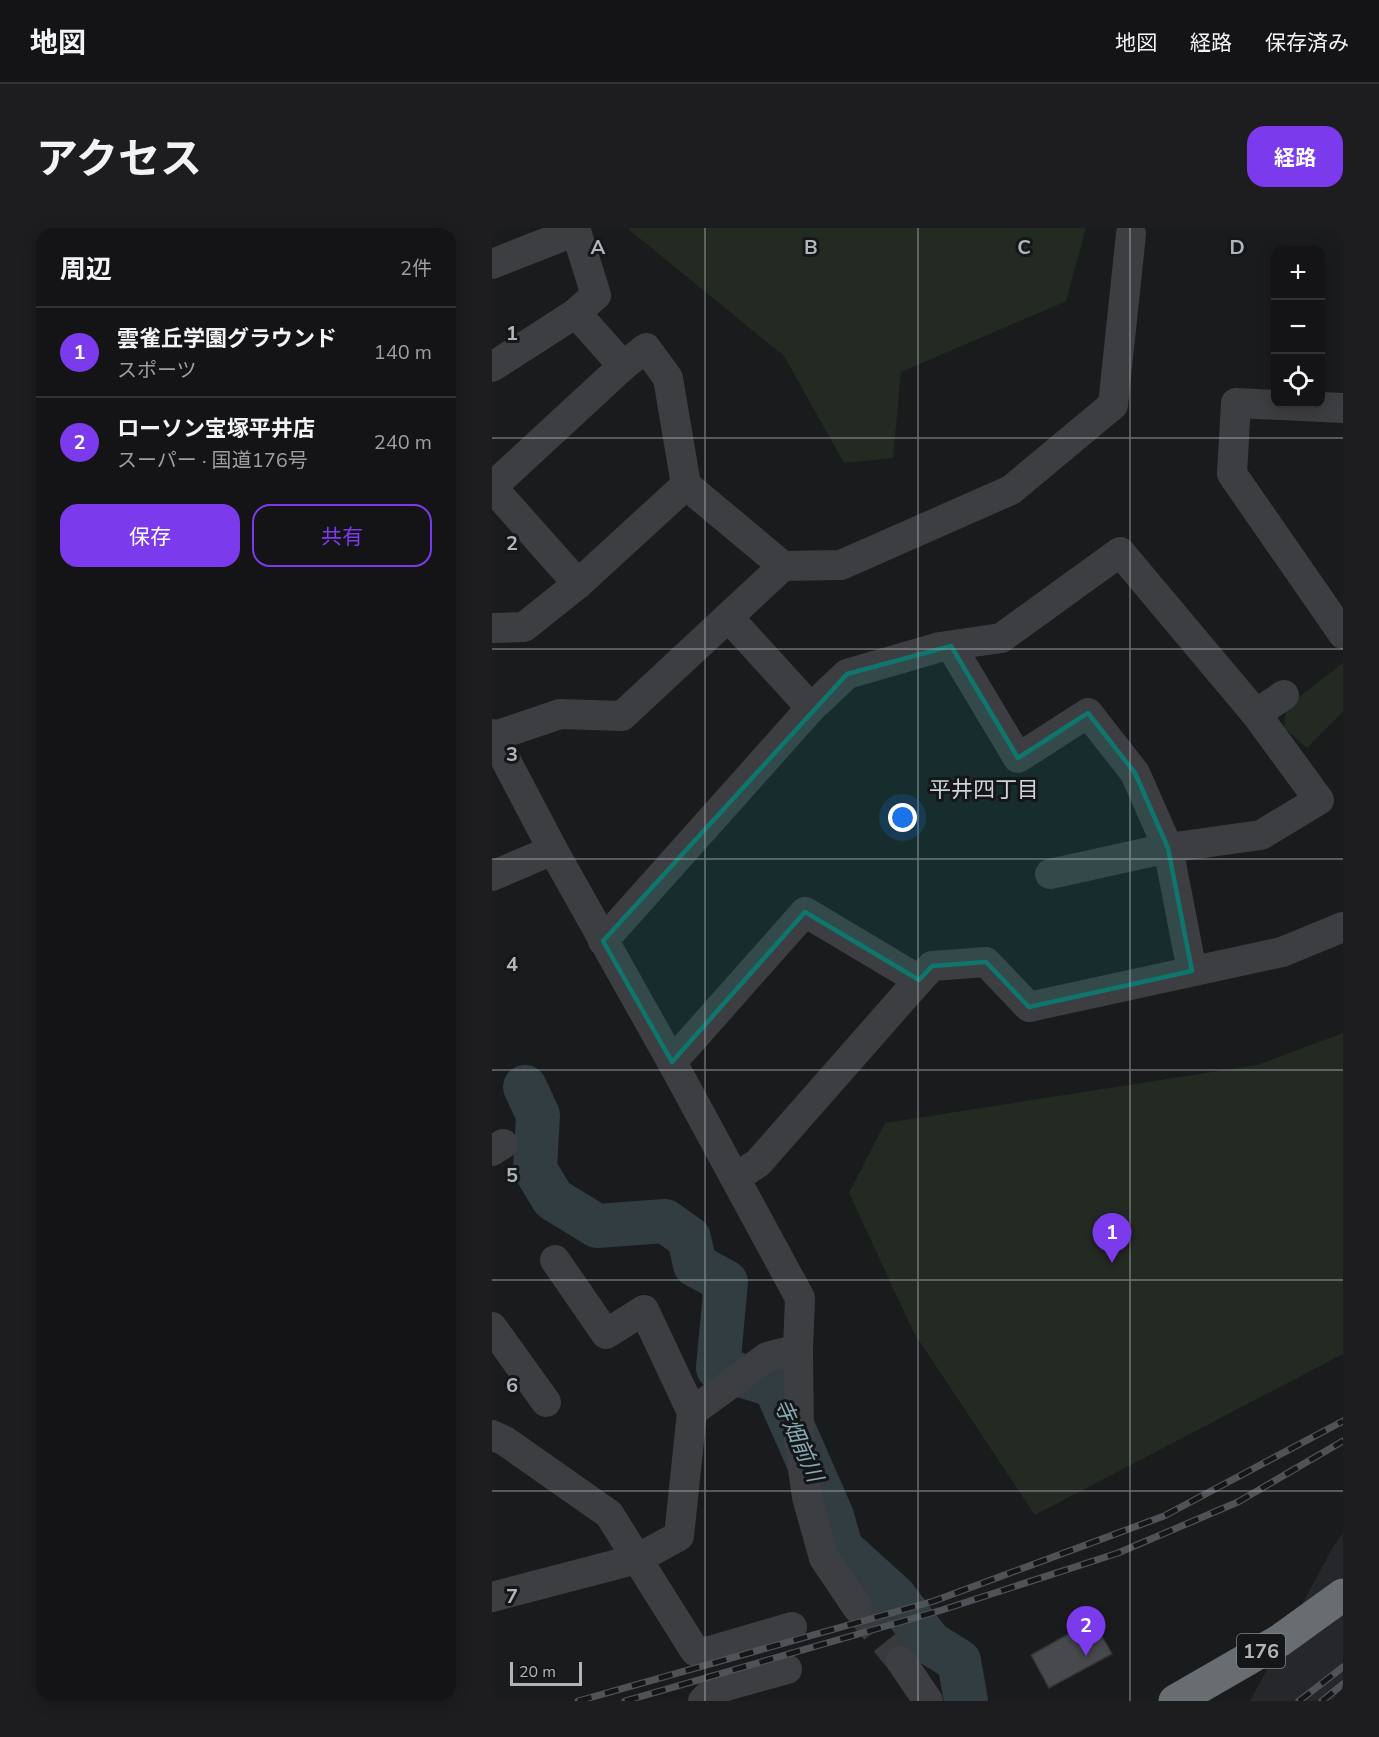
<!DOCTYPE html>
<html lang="ja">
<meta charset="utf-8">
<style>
:root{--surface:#141416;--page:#1d1d1f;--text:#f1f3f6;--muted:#9d9ea1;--line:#333335;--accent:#7c3aed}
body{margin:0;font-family:"Nunito Sans","Noto Sans JP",sans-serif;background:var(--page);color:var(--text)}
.controls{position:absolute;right:18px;top:18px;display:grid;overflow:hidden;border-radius:12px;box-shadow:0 3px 15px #0003}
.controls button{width:54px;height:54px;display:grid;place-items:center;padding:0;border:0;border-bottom:2px solid var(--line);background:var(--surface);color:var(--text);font:30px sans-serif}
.scale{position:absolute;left:18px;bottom:15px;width:72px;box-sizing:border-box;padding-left:6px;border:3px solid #aeb5bb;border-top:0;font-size:16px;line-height:21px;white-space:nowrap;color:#aeb5bb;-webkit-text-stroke:4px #151618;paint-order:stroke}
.you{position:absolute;left:411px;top:590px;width:21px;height:21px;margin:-15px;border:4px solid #fff;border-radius:50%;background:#1a73e8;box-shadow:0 0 0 9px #1a73e833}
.badge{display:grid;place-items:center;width:39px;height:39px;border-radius:50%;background:var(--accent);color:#fff;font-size:20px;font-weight:700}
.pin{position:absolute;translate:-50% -50px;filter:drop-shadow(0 2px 3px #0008)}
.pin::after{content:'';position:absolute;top:32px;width:21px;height:18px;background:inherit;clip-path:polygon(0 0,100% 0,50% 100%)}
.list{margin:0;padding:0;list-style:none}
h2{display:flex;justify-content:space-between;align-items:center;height:78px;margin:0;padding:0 24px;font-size:26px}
h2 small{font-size:20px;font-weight:400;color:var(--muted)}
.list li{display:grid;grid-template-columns:39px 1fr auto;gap:18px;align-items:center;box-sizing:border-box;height:90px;padding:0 24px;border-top:2px solid var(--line)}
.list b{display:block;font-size:22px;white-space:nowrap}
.list p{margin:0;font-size:20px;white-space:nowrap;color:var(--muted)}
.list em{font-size:20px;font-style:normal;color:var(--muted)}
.actions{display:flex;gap:12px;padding:18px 24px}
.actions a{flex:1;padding:14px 0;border:2px solid var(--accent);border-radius:18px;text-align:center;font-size:21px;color:var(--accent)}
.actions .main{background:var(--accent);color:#fff}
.icon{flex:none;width:33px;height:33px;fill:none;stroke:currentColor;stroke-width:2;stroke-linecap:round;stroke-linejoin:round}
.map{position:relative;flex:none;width:851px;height:1473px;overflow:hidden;border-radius:18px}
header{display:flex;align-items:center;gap:36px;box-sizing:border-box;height:84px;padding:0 30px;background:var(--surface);border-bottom:2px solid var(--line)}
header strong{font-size:28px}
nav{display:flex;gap:33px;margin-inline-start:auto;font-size:21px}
.intro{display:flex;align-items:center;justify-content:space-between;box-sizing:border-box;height:144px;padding:0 36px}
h1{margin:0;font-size:42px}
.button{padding:15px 27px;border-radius:18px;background:var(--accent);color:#fff;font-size:21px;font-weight:700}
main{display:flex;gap:36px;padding:0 36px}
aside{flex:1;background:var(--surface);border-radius:18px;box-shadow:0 3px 15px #0003}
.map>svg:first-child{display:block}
.built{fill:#26272a}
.green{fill:#232a22}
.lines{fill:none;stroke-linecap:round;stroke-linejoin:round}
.river{stroke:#313d40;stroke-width:44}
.building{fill:#47494c;stroke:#343538;stroke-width:1.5}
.minor-tunnel{stroke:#383a3d;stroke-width:30;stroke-dasharray:30 15;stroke-linecap:butt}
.minor{stroke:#3c3e41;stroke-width:30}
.highway{stroke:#686d72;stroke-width:33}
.rail-casing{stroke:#4f5256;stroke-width:7}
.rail{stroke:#151618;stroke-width:4.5;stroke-dasharray:14;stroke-linecap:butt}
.marked{fill:#0f766e;fill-opacity:0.2;stroke:#0f766e;stroke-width:4.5;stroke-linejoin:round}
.grid{fill:none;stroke:#aeb5bb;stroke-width:1.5;stroke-opacity:0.55}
.labels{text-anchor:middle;stroke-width:6;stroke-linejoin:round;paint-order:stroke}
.shield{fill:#151618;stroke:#80858a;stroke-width:1.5}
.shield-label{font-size:20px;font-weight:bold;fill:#aeb5bb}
.neighbourhood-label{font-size:22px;fill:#ced3d8;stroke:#151618}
.water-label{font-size:22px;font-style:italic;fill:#87a9b4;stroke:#151618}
.grid-label{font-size:20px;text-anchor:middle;font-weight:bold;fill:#aeb5bb;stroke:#151618;stroke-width:6;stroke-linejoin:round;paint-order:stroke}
</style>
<header>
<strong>地図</strong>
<nav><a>地図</a><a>経路</a><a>保存済み</a></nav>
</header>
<div class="intro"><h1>アクセス</h1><a class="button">経路</a></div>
<main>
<aside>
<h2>周辺<small>2件</small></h2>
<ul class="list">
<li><span class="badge">1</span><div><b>雲雀丘学園グラウンド</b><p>スポーツ</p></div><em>140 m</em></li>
<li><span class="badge">2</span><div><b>ローソン宝塚平井店</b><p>スーパー · 国道176号</p></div><em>240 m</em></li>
</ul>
<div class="actions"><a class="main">保存</a><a>共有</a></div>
</aside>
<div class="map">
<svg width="851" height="1473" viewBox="0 0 851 1473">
<rect width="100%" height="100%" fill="#1a1b1d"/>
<polygon class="built" points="851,1305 851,1457 841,1473 758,1473 842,1317"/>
<g class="green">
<polygon points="135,0 594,0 574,73 409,144 401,230 352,235 292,128"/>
<polygon points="851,435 851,484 815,520 792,500 794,479"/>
<polygon points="851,805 851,1126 543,1287 422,1105 357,965 393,895 765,837"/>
</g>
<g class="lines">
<polyline class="river" points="33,859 46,887 43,941 61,971 105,998 173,993 197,1010 203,1037 234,1054 226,1140 283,1158 340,1288 349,1320 402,1368 438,1415 467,1433 474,1473"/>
</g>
<polygon class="building" points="601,1392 620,1426 557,1460 539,1427"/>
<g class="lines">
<polyline class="minor-tunnel" points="365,1379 409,1433"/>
<g class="minor">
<polyline points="0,36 84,3 104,67 84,85 0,139"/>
<polyline points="84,85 131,138"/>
<polyline points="851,180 744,175 740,246 851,406"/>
<polyline points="0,259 131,138 154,120 176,150 194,257 291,338 349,337 519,262 621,177 639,6"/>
<polyline points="0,259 86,356 194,257"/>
<polyline points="0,400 32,399 86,356"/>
<polyline points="459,418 526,530 596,485 643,545 676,620 700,743"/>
<polyline points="319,480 355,446 448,419 509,410 628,324 764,486 827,572 769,607 676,620 558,646"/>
<polyline points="764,486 792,467"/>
<polyline points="0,506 61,622 180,834 308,1070 306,1121 307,1213 315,1269 332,1330 365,1379"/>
<polyline points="0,509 68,486 130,488 291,338"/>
<polyline points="0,648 61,622"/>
<polyline points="111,713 319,480 236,389"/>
<polyline points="427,752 440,738 494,734 537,779 790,724 851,699"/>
<polyline points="180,834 313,684 427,752 266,935 243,950"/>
<polyline points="0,923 11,916"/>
<polyline points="63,1032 114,1106 152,1082 200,1184"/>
<polyline points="0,1099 54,1174"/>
<polyline points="0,1207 13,1213 117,1286 203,1423 215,1424 300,1399"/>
<polyline points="0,1369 145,1331 187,1308 200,1184 275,1129 306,1121"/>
<polyline points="409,1433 436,1473"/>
<polyline points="211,1473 223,1461 295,1441"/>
</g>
<polyline class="highway" points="683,1473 787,1413 851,1367"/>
<g class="rail-casing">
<g id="rail">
<polyline points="86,1473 442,1373 672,1288 851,1193"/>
<polyline points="133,1473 450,1382 626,1325 746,1274 851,1213"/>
<polyline points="807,1473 851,1439"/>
<polyline points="830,1473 851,1456"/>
</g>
</g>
<use href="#rail" class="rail"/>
</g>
<path class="marked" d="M459,418L526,530L596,485L643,545L676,620L700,743L537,779L494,734L440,738L427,752L313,684L180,834L111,713L355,446Z"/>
<path class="grid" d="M213,0V1473M426,0V1473M638,0V1473M0,210H851M0,421H851M0,631H851M0,842H851M0,1052H851M0,1263H851"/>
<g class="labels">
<rect class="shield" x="745" y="1406" width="48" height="34" rx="4.5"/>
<g class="shield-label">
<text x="769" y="1430">176</text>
</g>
<g class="neighbourhood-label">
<text x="492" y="569">平井四丁目</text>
</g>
<g class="water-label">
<text transform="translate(307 1212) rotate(66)" y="8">寺畑前川</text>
</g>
</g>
<g class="grid-label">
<text x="106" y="26">A</text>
<text x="319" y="26">B</text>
<text x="532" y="26">C</text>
<text x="745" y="26">D</text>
<text x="20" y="112">1</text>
<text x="20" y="322">2</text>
<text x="20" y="533">3</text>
<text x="20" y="743">4</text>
<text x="20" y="954">5</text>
<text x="20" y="1164">6</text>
<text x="20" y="1375">7</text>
</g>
</svg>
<div class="controls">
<button>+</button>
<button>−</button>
<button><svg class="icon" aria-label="locate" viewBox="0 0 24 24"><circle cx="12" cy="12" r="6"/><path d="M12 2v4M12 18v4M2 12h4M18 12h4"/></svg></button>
</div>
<div class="scale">20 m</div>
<div class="you"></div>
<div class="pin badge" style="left:620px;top:1035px">1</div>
<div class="pin badge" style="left:594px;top:1428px">2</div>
</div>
</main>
